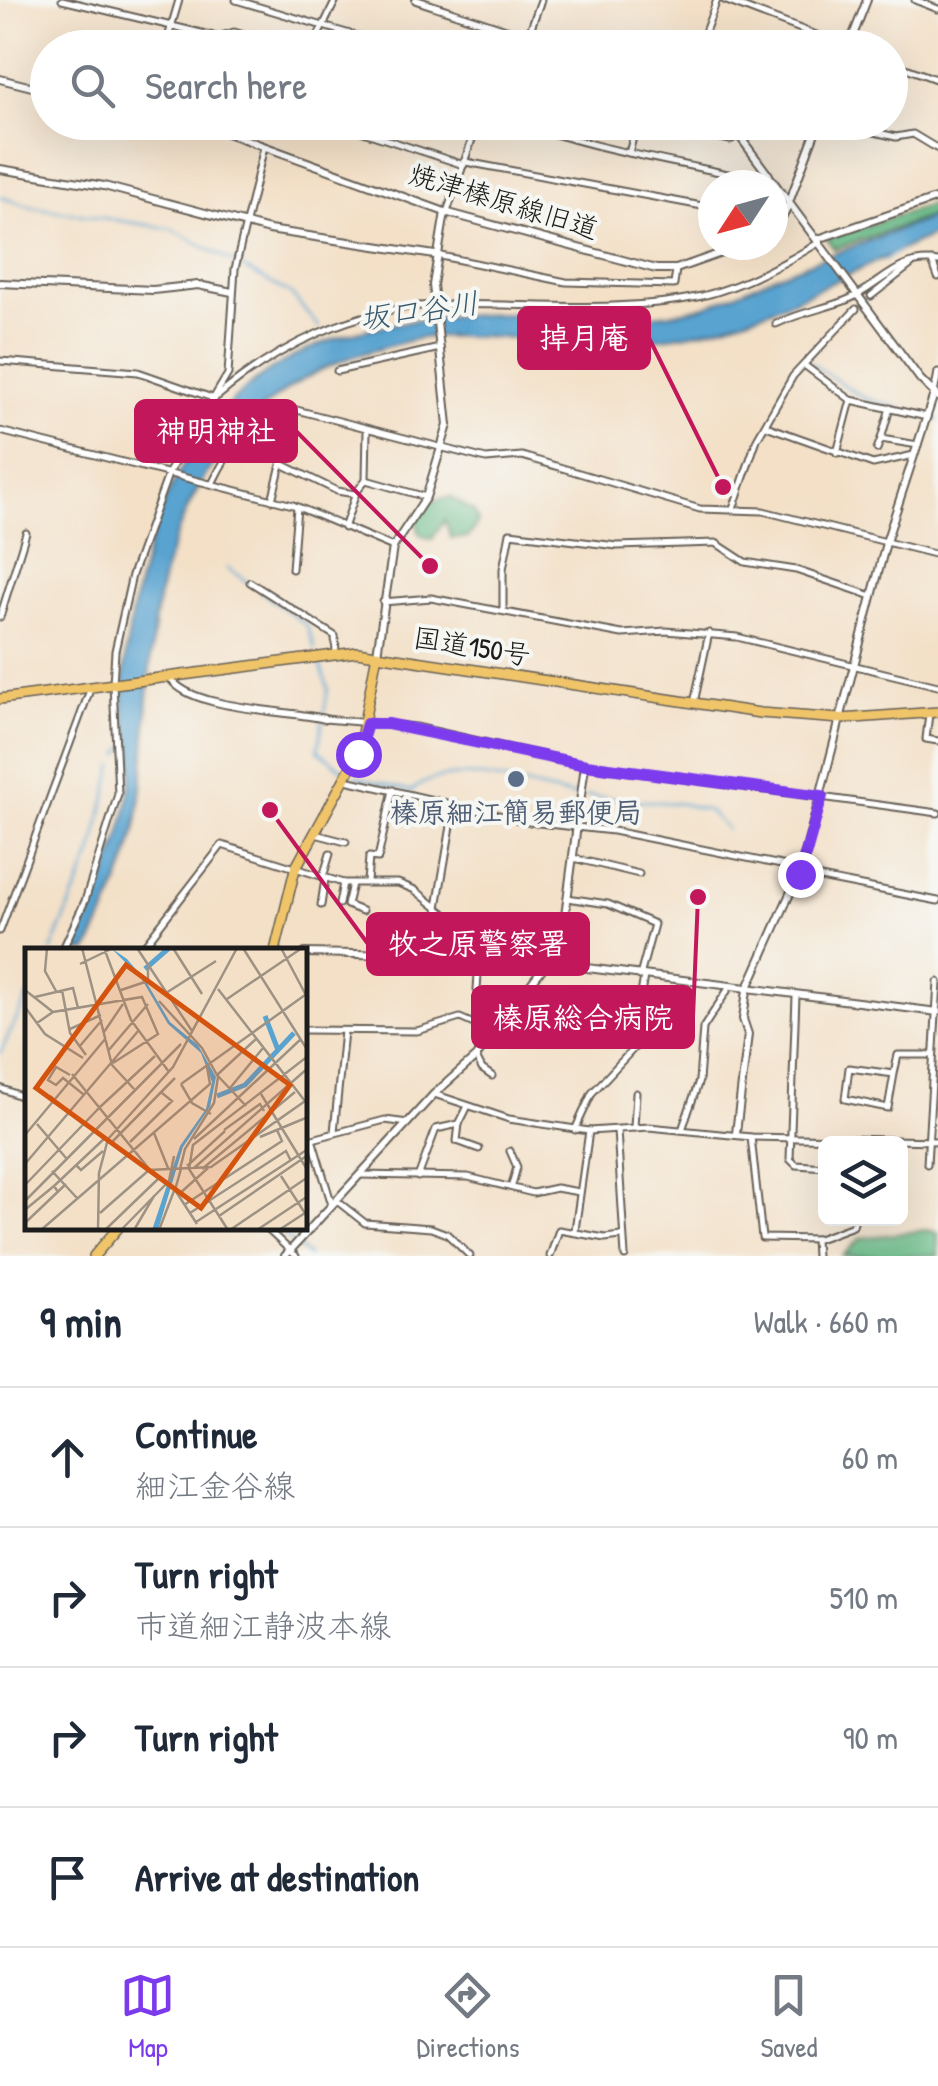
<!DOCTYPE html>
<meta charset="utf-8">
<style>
:root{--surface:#fff;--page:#f2f2f3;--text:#1f2937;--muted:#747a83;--line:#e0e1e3;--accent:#7c3aed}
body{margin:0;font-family:"Patrick Hand","Klee One",sans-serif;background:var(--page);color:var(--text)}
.controls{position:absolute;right:30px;bottom:30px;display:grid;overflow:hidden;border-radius:15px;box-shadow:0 10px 40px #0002}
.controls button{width:90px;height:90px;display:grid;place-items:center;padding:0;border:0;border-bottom:2px solid var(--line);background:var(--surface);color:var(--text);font:50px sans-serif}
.compass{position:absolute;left:698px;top:170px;width:90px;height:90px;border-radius:50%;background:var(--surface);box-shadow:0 10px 40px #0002;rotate:234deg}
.stop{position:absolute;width:30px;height:30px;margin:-22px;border:8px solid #7c3aed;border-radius:50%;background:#fff}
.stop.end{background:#7c3aed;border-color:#fff;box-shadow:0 2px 10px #0008}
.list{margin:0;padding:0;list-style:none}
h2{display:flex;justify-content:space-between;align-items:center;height:130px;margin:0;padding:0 40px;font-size:42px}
h2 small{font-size:32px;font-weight:400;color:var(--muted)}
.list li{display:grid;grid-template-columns:65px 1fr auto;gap:30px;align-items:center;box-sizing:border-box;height:140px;padding:0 40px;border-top:2px solid var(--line)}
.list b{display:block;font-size:38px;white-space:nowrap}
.list p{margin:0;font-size:32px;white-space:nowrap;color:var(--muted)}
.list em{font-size:32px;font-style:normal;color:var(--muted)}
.icon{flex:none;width:55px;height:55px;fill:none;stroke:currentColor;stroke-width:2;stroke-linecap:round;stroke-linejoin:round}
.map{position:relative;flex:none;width:938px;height:1256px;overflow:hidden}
.search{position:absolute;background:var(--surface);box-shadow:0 10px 40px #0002;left:30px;right:30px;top:30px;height:110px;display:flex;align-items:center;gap:25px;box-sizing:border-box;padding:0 35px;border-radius:55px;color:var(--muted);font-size:38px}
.sheet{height:690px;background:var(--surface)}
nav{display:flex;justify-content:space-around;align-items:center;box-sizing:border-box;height:140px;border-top:2px solid var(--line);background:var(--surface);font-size:28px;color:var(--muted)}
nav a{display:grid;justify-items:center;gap:5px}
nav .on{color:var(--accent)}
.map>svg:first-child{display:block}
.forest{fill:#67b986;stroke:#426a51;stroke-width:2.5}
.water{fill:#59a3d0;stroke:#3a6076;stroke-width:2.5}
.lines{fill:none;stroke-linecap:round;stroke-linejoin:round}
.stream{stroke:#59a3d0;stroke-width:2.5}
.minor-casing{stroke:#676158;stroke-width:9}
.tertiary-casing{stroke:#676158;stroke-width:10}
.primary-casing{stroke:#676158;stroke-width:12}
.trunk-casing{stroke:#676158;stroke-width:12}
.minor{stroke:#fff;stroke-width:5}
.tertiary{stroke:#fff;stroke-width:6}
.primary{stroke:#f0c469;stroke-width:9}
.trunk{stroke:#f0c469;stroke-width:9}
.route{stroke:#7c3aed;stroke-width:12}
.service-dot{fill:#5c6f8a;stroke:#f6f6f2;stroke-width:4}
.labels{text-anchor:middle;stroke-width:8;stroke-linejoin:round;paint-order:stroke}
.street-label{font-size:28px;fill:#1c1c1c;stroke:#f6f6f2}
.service-label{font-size:28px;font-weight:bold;fill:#4e5e75;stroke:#f6f6f2}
.water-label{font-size:30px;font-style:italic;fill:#37596d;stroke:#f6f6f2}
.inset-river{fill:none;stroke:#59a3d0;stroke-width:5}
.inset-road{fill:none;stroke:#9d9283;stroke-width:2.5}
.view{fill:#d4530e;fill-opacity:0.15;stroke:#d4530e;stroke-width:5}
.inset-edge{fill:none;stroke:#1c1c1c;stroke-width:5}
.leader{fill:none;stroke:#c2185b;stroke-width:4}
.callout-dot{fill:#c2185b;stroke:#f6f6f2;stroke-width:4}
.callout{fill:#c2185b;stroke:#c2185b;stroke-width:4}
.callout-label{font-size:30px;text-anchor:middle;font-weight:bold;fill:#fff}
</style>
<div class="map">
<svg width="938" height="1256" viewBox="0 0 938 1256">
<rect width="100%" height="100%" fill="#f6f6f2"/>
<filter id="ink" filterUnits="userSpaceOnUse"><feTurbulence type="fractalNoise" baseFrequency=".01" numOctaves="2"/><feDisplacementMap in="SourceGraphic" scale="20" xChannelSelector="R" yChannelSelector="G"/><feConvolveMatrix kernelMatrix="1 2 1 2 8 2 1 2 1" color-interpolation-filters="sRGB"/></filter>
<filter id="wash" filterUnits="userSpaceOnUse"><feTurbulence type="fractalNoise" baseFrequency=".0048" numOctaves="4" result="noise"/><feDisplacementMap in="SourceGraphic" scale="40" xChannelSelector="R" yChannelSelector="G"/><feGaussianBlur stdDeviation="2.25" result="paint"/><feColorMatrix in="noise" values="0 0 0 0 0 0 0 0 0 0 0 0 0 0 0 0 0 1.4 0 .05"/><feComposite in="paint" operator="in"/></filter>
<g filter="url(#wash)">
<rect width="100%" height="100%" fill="#f3e0c7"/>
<g class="forest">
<polygon points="938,202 938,214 834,249 827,239"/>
<path d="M451,497L474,512L478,522L468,538H451L445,520L432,539L420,535L416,520C425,505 433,498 451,497Z"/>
<polygon points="927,1230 938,1233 938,1256 842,1256 861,1238"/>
</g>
<path class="water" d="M938,215V233C847,272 750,333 649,339C576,344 503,334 430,337C413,338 395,345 379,349C270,376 199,456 167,562C141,650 153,743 135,832C126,873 106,913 88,951H75C101,891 129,829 133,764C135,742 122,719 123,697C124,638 138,573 158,519C224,344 362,313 532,314C587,315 643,322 698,308C724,302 750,286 775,276C829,255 884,236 938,215Z"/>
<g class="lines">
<g class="stream">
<polyline points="0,197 28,206 172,229 291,294 319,327"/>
<polyline points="885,260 899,249"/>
<polyline points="857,307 889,278"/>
<polyline points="805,359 822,341"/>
<polyline points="810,363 864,398 901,409"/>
<polyline points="932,418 938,420"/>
<polyline points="227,568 249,583"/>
<polyline points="260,591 307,626 315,649"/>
<polyline points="320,664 328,688 318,750 343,770"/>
<polyline points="120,755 130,740"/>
<path d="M356,777L411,791C453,756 528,790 576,796"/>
<polyline points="586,796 683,804 709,811 727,830"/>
<polyline points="51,951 92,854 114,765"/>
<polyline points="0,1053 28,996"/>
<polyline points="277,1228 292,1242"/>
<polyline points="298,1247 308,1256"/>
</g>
</g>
</g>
<g filter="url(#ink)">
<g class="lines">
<g class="minor-casing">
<g id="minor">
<polyline points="62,0 218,37 234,32 289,48"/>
<polyline points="236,0 397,48"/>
<polyline points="724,0 848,47"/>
<polyline points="915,0 938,9"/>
<polyline points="528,36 541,0"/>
<polyline points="165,48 179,0"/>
<polyline points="312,48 336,0"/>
<polyline points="504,48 510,32"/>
<polyline points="699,48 717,0"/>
<polyline points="890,62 938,80"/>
<polyline points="333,122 464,165"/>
<path d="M518,122C596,150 678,162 759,181L769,174"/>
<polyline points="650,122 730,140 739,135"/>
<polyline points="831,122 896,137 913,134 938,149"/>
<polyline points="629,153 637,122"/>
<polyline points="466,162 713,208"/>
<polyline points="447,212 478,122"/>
<polyline points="436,255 566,282 674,285 676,269"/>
<polyline points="932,261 938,277"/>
<polyline points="871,296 912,264"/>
<path d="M776,324C799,313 822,309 844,301C879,289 896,255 938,262"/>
<polyline points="0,361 138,372 215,399"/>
<polyline points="804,365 851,400 927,417"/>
<polyline points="337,371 440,348"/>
<polyline points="934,394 938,372"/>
<path d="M218,396C278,346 355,308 434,305C522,302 614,315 702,296C743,286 784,264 820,242"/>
<polyline points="766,426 873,464 914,455"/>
<polyline points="0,431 293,505 393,547"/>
<polyline points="881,439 890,408"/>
<polyline points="877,449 881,439 918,445"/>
<polyline points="837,453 851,400"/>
<polyline points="282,464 337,491 355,494"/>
<polyline points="366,480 426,497"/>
<path d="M213,482C225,457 254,408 285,407L486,459L522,456L700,509L763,511L938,555"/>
<polyline points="272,500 295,410"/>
<polyline points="733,509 757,439 793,376 856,309"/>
<polyline points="344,528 356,493 366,479 367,430"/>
<polyline points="292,569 297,507"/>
<polyline points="250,582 335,636 336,653"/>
<polyline points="383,602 431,598 622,634 666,631 737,637 938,686"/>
<polyline points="503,610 503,569 510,533 617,546 716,543 745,562 796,570 872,596"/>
<polyline points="0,617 26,533"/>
<polyline points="694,703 709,633"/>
<polyline points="929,714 926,739 938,741"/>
<polyline points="325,719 416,727 585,765 938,813"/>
<polyline points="346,780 529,822 613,831 801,869"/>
<polyline points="315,834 346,842"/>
<polyline points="573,858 639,874"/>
<polyline points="800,874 938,901"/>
<polyline points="323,877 330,854"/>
<polyline points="367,882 369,857 378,858 393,790"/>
<polyline points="352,884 347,905 362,911"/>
<polyline points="567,898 608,904 654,924 640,976"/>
<polyline points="339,904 343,883"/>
<polyline points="321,905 325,879"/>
<polyline points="437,907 455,803"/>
<polyline points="0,931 90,690"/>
<polyline points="62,951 85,901 118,794 113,684 115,651 132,575 169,472 228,374 235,269 264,147"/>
<polyline points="140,951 222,845 343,883 398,883 415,890 459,925 530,959"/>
<polyline points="381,954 387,935"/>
<polyline points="477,990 479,957"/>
<polyline points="796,996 790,1159 796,1165 826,1167"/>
<polyline points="305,1030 417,1031 460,1018 496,1034"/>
<polyline points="476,1057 482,1069 492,1076"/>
<polyline points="894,1074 888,1108 845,1099 849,1068 894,1074 898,1055 933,1055"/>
<polyline points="0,1088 28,1099"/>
<polyline points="434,1094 509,1119 589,1131 649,1127 751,1137 938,1141"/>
<polyline points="459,1124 457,1141 479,1149"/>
<polyline points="634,1128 636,1093"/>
<polyline points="575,1130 592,1093 634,1048 644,1018 639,1007 644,976"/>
<polyline points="617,1130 625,1256"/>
<polyline points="682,1130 699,1081 703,1028 729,988"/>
<polyline points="334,1132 344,1031"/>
<polyline points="751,1137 762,1238 818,1239 853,1226 855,1218"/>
<polyline points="305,1141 385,1120 408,1123"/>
<polyline points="313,1142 332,1205"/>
<polyline points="510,1151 517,1167 512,1185"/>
<polyline points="927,1164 938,982"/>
<polyline points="361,1175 468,1177 533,1193 556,1188 579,1192"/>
<polyline points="418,1177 436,1129 459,1124 468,1106"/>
<polyline points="337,1201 365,1223 431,1228 447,1234 470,1256"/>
<polyline points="266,1228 296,1256"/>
<polyline points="575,1230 589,1131"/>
<polyline points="815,1239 816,1256"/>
<polyline points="550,1256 559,1230 605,1238 621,1236"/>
</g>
</g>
<g class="tertiary-casing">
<g id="tertiary">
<polyline points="416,0 562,48"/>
<polyline points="848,48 867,0"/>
<polyline points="0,79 48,91"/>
<polyline points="197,122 445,212 656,269 676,269 744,245"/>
<polyline points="729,122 920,379 938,397"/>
<polyline points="0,169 104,186 269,230 435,255"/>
<polyline points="773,226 785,213 819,122"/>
<polyline points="818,239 938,198"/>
<polyline points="0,283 153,290 198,285 232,292"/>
<polyline points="377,654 393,547 426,497 448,425 433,285 445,212"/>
<path d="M170,677C187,710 289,710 325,719"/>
<polyline points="305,953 499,957 938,1012"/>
<polyline points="736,1133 748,1034 743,1019 747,990 801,869 887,539 934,394"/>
<polyline points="285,1256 434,1094 476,1057 545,965 564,923 585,765"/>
</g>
</g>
<g class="primary-casing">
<g id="primary">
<polyline points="275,951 295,869 358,754 377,654"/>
<polyline points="94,1256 118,1228"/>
</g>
</g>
<g class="trunk-casing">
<polyline id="trunk" points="0,699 357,652 760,713 841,719 938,712"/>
</g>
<use href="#minor" class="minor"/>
<use href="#tertiary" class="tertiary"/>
<use href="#primary" class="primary"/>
<use href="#trunk" class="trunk"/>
</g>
</g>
<g class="lines" filter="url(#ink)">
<polyline class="route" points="358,754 367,724 388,724 586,765 822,796 800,874"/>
</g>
<circle class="service-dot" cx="516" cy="779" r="10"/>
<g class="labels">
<g class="street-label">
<text transform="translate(504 201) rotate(17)" y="10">焼津榛原線旧道</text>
<text transform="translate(472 646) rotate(9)" y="10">国道150号</text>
</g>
<g class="service-label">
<text x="516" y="822">榛原細江簡易郵便局</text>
</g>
<g class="water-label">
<text transform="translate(419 311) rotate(-8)" y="10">坂口谷川</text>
</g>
</g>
<g transform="translate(25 948)">
<rect width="282" height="282" fill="#f3e0c7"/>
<path d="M86,0L102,11L120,32L145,74L173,97L191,129L185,159L158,199L133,282H127L155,198L181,161L187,134L176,105L143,76L116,30Z" fill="#59a3d0"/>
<path class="inset-river" d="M120,21L144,0M240,68L253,102M192,148L220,137L269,85"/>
<path class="inset-road" d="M22,0L20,23L31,43M57,0L87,117L109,141M79,0L106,72L144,124M112,0L167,83M148,0L177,46M218,0L283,103M256,0L283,51M55,16L88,0M193,41L283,157M0,42L28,64M37,42L45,85L61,107M96,42L123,33V17M141,45L191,13M10,49L48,40L53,60M202,51L277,0M134,53L177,100L193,129L189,155L160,201L155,221M0,59L20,86L58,110M12,75L28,64L117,49L133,86L88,115M45,81L76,67M79,84L98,56M54,99L77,72M83,103L123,56M47,126L125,222L142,234M45,127L31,119L23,132L31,137L38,130L58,146M192,127L231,91M193,128L221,158M156,136L280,47M156,136L167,155L186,166M205,140L238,100M236,146L283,223M25,148L57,175M75,159L130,108M12,176L41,210M199,182L235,156L239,163M129,185L143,220M0,187L81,90M235,189L283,169M169,191L276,91M105,194L147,153L137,145M86,195L150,130M0,216L114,82M51,217L56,222L78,203M162,218L200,183M169,220L283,120M156,221L150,242L172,276M164,221L168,197L283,108M164,221L203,282M177,221L270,144M27,223L52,250M256,228L283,270M0,237L75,159M33,244L29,238L81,189M153,247L183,220M0,253L156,96M159,257L257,193L252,182M75,265L124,222L186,219L283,151M165,265L261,203L266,213M194,268L283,207M0,270L1,261L29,238M171,274L283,201M0,275L41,236M16,282L185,136L182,119M73,282L74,225L83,191L148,119L212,0M80,282L133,231M96,282L144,233L149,208M109,282L129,248M134,282L149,243M205,282L283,229M232,282L283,248M254,282L283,263"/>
<path class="view" d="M101,17L265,137L176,260L11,140Z"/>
<rect width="282" height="282" class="inset-edge"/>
</g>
<path class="leader" d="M723 487L649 338M430 566L296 431M270 810L368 944M698 897L693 1017"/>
<g class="callout-dot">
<circle cx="723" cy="487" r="10"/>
<circle cx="430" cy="566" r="10"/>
<circle cx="270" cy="810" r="10"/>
<circle cx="698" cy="897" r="10"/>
</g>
<g class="callout">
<rect x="519" y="308" width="130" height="60" rx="10"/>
<rect x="136" y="401" width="160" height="60" rx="10"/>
<rect x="368" y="914" width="220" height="60" rx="10"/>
<rect x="473" y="987" width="220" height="60" rx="10"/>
</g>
<g class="callout-label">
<text x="584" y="348">掉月庵</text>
<text x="216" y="441">神明神社</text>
<text x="478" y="954">牧之原警察署</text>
<text x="583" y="1028">榛原総合病院</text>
</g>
</svg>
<div class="controls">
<button><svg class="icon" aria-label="layers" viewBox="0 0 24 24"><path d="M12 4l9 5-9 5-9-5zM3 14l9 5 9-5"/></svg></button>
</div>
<svg class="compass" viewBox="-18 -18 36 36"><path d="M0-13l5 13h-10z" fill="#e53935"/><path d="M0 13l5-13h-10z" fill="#747a83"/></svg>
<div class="stop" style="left:358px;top:754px"></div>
<div class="stop end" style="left:800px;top:874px"></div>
<div class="search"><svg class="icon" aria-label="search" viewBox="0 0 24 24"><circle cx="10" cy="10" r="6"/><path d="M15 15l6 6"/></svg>Search here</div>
</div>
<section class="sheet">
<h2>9 min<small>Walk · 660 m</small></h2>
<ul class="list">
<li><svg class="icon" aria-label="ahead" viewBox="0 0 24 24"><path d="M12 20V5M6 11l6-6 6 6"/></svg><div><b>Continue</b><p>細江金谷線</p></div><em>60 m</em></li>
<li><svg class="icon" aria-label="right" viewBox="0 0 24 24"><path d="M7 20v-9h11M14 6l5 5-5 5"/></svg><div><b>Turn right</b><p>市道細江静波本線</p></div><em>510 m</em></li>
<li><svg class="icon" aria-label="right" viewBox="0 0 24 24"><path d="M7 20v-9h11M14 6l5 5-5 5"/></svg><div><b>Turn right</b></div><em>90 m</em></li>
<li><svg class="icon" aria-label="arrive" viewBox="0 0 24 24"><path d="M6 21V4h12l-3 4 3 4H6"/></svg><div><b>Arrive at destination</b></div></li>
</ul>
</section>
<nav>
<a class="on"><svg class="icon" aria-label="map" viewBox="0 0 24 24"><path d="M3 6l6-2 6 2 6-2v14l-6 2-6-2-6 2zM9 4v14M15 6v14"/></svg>Map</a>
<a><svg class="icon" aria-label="directions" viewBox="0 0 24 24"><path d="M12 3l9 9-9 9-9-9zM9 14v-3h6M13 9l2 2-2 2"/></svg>Directions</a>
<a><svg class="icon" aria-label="saved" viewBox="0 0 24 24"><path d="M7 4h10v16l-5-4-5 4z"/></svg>Saved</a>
</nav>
